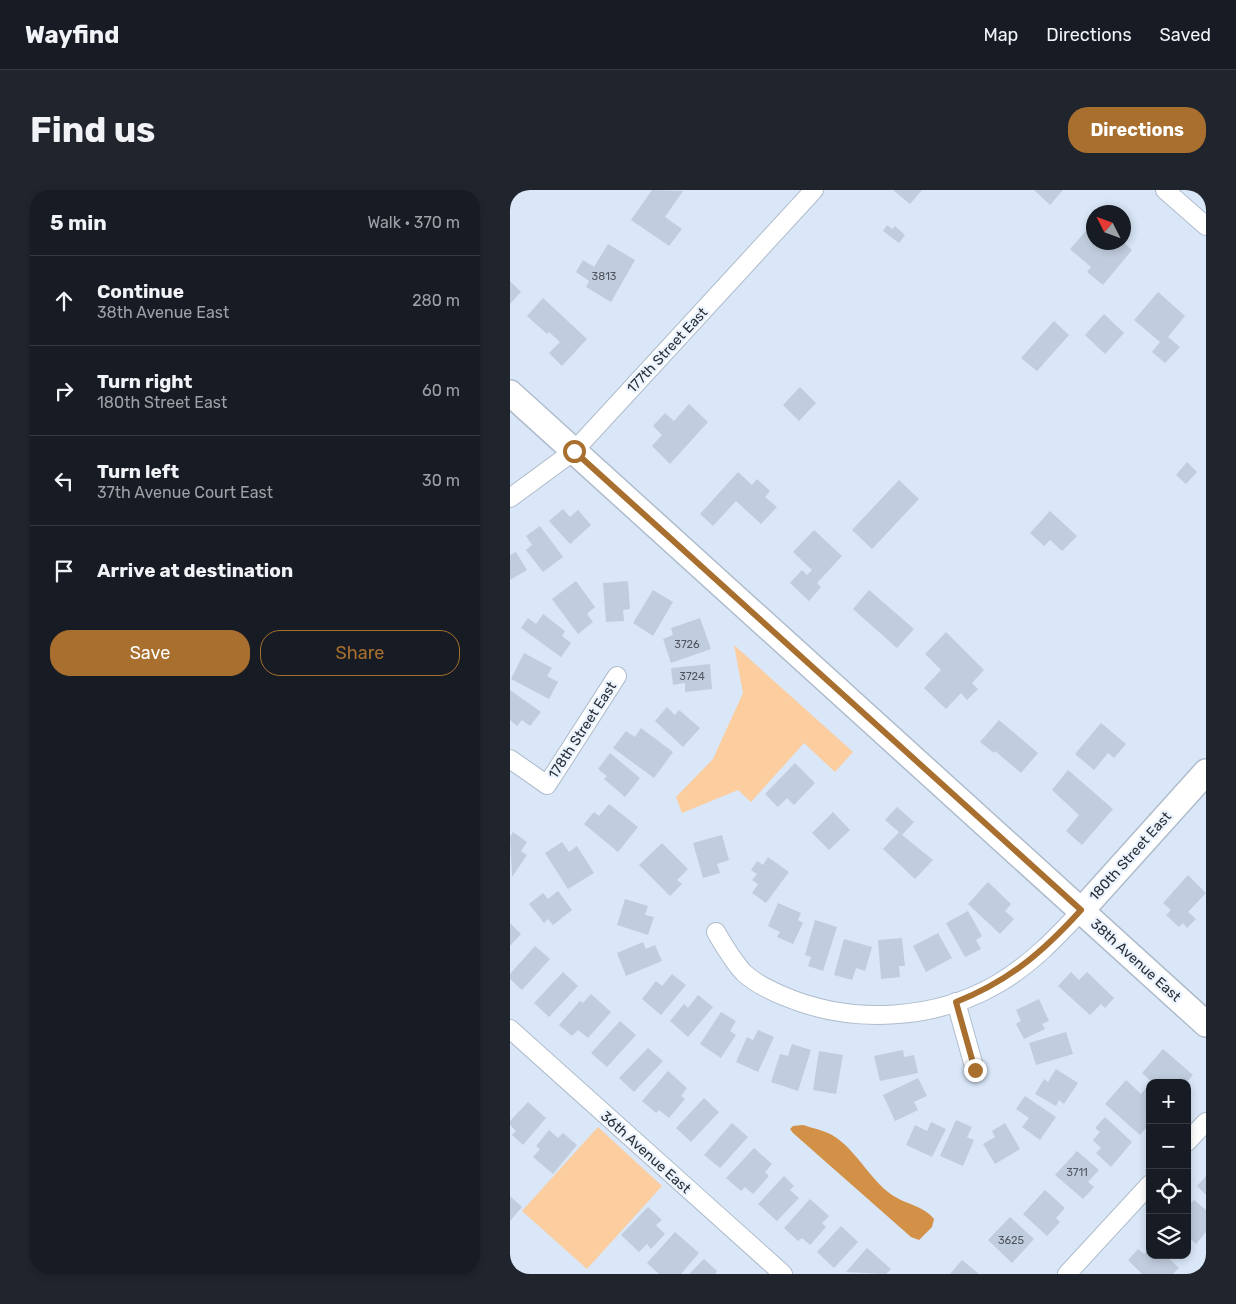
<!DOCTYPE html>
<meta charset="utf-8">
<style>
:root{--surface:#171b24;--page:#20242c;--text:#f1f3f6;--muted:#9ea1a6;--line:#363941;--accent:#a86f2e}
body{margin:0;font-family:Rubik,sans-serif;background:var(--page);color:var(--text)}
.controls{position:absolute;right:15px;bottom:15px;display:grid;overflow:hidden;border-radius:10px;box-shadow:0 2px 8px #0003}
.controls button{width:45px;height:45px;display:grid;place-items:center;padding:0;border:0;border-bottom:1px solid var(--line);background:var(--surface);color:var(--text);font:25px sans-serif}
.compass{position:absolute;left:576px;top:15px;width:45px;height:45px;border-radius:50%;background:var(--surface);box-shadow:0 2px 8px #0003;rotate:312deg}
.stop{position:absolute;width:15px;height:15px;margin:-11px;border:4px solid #a86f2e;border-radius:50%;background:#fff}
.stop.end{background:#a86f2e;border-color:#fff;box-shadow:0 1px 5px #0008}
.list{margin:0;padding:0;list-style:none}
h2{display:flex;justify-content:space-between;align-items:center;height:65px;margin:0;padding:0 20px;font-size:21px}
h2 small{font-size:16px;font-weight:400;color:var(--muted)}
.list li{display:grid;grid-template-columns:32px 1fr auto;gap:15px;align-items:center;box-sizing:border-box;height:90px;padding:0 20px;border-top:1px solid var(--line)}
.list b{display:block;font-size:19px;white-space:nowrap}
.list p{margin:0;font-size:16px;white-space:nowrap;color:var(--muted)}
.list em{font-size:16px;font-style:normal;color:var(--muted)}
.actions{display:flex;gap:10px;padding:15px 20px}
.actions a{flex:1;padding:11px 0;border:1px solid var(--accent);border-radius:20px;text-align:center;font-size:18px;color:var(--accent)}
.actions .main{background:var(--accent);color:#fff}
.icon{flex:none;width:28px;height:28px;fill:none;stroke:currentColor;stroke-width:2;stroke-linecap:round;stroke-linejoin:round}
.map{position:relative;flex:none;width:696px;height:1084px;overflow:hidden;border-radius:20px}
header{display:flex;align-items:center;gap:30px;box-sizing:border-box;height:70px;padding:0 25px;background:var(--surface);border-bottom:1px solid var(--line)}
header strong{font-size:24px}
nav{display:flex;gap:28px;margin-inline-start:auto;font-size:18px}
.intro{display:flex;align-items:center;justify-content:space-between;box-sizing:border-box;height:120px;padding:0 30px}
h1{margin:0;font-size:35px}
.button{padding:12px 22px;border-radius:20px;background:var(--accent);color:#fff;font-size:18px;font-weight:700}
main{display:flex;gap:30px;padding:0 30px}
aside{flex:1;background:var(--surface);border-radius:20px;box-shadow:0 2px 8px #0003}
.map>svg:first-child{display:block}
.green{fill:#fbcd9f}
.water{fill:#d39047}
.building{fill:#c0cdde}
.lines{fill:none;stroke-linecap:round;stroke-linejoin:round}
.street-casing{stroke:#afbccc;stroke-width:20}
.secondary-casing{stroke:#afbccc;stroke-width:28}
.street{stroke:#fff;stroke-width:18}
.secondary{stroke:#fff;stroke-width:25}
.route{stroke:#a86f2e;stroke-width:6}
.labels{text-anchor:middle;stroke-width:4.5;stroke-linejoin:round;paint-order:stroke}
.number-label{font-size:11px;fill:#50565f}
.street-label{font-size:14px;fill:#2a2f35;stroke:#ebf3fe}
</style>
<header>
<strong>Wayfind</strong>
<nav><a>Map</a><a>Directions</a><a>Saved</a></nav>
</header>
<div class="intro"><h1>Find us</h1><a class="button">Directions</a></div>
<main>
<aside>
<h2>5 min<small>Walk · 370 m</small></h2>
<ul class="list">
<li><svg class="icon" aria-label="ahead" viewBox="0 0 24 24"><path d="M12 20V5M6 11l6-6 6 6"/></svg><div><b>Continue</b><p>38th Avenue East</p></div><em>280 m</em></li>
<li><svg class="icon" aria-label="right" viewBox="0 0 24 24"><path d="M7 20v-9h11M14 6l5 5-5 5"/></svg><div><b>Turn right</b><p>180th Street East</p></div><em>60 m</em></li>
<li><svg class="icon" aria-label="left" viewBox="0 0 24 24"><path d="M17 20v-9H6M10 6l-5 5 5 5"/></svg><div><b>Turn left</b><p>37th Avenue Court East</p></div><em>30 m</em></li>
<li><svg class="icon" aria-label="arrive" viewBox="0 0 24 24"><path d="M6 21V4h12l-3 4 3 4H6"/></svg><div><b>Arrive at destination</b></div></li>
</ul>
<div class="actions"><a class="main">Save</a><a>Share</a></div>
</aside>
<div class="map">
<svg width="696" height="1084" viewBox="0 0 696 1084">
<rect width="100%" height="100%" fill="#d9e7f8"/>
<g class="green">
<polygon points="224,455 343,562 325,582 294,553 241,612 228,600 172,623 166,607 203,569 233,503"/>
<polygon points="88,937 152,996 77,1079 12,1021"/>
</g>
<path class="water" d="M293,935C302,938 313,940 322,945C346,959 359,989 382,1005C395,1014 414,1016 424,1029L422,1037L409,1050L401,1047L283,943L280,939L283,936Z"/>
<g class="building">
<polygon points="142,0 173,1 155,27 172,39 159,56 121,30"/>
<polygon points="383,0 412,0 400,14"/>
<polygon points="524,0 553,0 540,15"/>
<polygon points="582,34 584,35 584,52 595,52 593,55 600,61 607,52 613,52 622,60 593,95 577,82 581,77 560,59"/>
<polygon points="377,35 382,39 385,36 395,45 389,53 373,41"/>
<polygon points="98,54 125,70 101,112 76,97 79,91 66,82 73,70 84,77"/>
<polygon points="0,91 11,102 0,114"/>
<polygon points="648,102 675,126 658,147 670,157 655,173 642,162 650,152 624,130"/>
<polygon points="33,108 77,149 52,176 39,163 50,152 39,142 37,144 17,126"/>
<polygon points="594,124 614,143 595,164 575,145"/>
<polygon points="544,131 559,145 527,181 511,168"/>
<polygon points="290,197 306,213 289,231 273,215"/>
<polygon points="179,214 198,232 160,274 142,256 152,245 143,236 155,223 164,231"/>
<polygon points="677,272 687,282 676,294 666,285"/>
<polygon points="228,282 242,295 247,289 260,301 255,307 267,317 251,334 226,311 203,336 190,324"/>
<polygon points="389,290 409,309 362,359 342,340"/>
<polygon points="53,319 60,327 68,320 81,335 60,354 39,331"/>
<polygon points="540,321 567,346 552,361 540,350 534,356 520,343"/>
<polygon points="30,336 53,367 33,382 16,360 22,355 16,346"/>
<polygon points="304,340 332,366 307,393 311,397 299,411 280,393 292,380 297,385 302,380 283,362"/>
<polygon points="6,362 17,380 0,390 0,365"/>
<polygon points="66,391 85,417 77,424 83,432 68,444 42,409"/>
<polygon points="118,391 120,419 113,420 114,431 96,432 93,393"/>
<polygon points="143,400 163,412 143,446 123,433"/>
<polygon points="359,400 404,439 387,458 343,419"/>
<polygon points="33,424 55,441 52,446 61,453 51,467 11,438 18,428 26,434"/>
<polygon points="190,428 201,459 161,473 153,449 163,445 161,438"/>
<polygon points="436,442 474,480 462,493 468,499 457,510 451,503 436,519 414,498 431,480 415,464"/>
<polygon points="14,463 42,478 37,486 48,492 39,509 1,489"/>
<polygon points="200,474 202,499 175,502 175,493 163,495 161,478"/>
<polygon points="0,500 31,522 20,536 12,530 7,536 0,530"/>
<polygon points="157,517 165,525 169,520 190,538 173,557 145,531"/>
<polygon points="489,530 528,563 511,583 485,561 484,563 470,552"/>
<polygon points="591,533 616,554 604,568 598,563 584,580 565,564"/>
<polygon points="131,538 163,562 144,588 103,558 116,541 125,547"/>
<polygon points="100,563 130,588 115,607 94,589 97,586 88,579"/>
<polygon points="285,573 305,593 284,615 277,608 268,617 255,604"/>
<polygon points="558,580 603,619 572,655 556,641 569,625 542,600"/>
<polygon points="99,614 128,637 108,662 74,634 84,622 89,626"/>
<polygon points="387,617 404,632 392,645 423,670 405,689 373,659 389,642 375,630"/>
<polygon points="323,622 340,640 319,660 302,643"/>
<polygon points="3,642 17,652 11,661 17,665 2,687 0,647"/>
<polygon points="212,645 219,670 207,674 210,683 193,688 183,653"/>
<polygon points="52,652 59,662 67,656 84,683 58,699 35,663"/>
<polygon points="152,653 178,679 167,690 172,694 160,706 129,675"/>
<polygon points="258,667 279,682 256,713 242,703 248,694 242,690 247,684 241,680 247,671 253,675"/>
<polygon points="678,685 696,703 678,722 686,729 677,738 673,733 669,737 656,725 661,720 653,713"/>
<polygon points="478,692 501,714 495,721 504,729 490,744 458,714"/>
<polygon points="48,701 62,720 43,735 38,729 34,733 19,714 33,703 38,709"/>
<polygon points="115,709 138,716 135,725 144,727 138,745 107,735"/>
<polygon points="268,713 291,723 288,730 293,733 283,754 267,747 270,742 258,736"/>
<polygon points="458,721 472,746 466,750 471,759 455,767 436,733"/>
<polygon points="305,730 327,737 313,781 298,776 301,767 295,765"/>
<polygon points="0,733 11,744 0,756"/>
<polygon points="428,743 442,768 416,782 403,756"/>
<polygon points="392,748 395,776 389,776 390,787 371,789 368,750"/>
<polygon points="334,749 362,757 355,781 346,778 342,790 324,785"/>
<polygon points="133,752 136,759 145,755 152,771 116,786 107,763"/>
<polygon points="25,756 40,769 12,800 0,789 0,784"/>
<polygon points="53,782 68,796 39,827 24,813"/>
<polygon points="561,782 569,790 577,782 604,808 595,818 591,814 580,825 548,796"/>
<polygon points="162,784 176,795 151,825 132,809 146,791 152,796"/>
<polygon points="81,804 101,822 78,848 68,840 62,846 49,835 70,811 73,813"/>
<polygon points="188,805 203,817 178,847 160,831 174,814 178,818"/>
<polygon points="529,809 539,831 532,834 535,839 514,849 506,834 511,831 506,820"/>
<polygon points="211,822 226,831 220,841 226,845 211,868 190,854"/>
<polygon points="110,831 126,845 97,877 81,863"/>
<polygon points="248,840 264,847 248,882 226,872 237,847 243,850"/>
<polygon points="556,842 563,864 526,875 519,853"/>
<polygon points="282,854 301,860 288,901 261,892 270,864 278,866"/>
<polygon points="138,858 153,871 124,902 109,888"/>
<polygon points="653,859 683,885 676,893 643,893 632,883"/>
<polygon points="393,860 394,867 404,865 408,883 370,891 364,866"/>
<polygon points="309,861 333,865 326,904 303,900"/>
<polygon points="546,879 568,893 554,914 549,910 546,916 525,904 534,889 538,892"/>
<polygon points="158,881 177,898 171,906 175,909 159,928 149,920 146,923 132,911"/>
<polygon points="408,888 417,906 404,912 408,920 385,931 373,905"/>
<polygon points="616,890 631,904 636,898 640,901 640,922 635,927 640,933 630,945 595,914"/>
<polygon points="515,906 546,927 530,950 512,937 519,928 506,919"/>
<polygon points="194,908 209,922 181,952 166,938"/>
<polygon points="18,912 36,928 13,955 2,945 6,941 0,935 0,931"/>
<polygon points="595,927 622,952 601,977 586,963 591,958 583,950 590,942 585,938"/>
<polygon points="446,930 462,937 457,947 464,950 453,976 430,966"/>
<polygon points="421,932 436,939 422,967 396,955 405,935 417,941"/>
<polygon points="222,933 238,947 210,978 194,965"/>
<polygon points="495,933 510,959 485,974 473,954 485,947 482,941"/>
<polygon points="39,940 48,948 53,943 67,955 43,984 23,967 30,959 26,956"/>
<polygon points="244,958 262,974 255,982 259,986 243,1004 235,997 231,1001 216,988"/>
<polygon points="567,961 589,980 578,992 584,997 573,1009 545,985"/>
<polygon points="274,986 284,996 280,1000 289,1008 267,1031 248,1014"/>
<polygon points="696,986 696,1005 687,996"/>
<polygon points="535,1000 555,1018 546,1028 550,1032 537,1046 513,1024"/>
<polygon points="0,1006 12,1017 0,1031"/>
<polygon points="300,1009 319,1026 312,1033 316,1037 300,1055 292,1048 288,1051 274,1038"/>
<polygon points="684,1010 696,1020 696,1042 686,1054 677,1046 677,1017"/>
<polygon points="138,1017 152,1030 146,1035 155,1044 141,1059 137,1054 129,1062 111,1045"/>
<polygon points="500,1027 524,1049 502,1073 478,1050"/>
<polygon points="331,1036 348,1052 324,1078 307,1062"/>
<polygon points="165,1042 189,1063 171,1084 149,1084 137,1073"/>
<polygon points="357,1058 381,1079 376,1084 336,1082"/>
<polygon points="628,1059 634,1064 640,1059 640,1065 655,1065 669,1078 663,1084 632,1084 618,1070"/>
<polygon points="194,1069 207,1081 205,1084 179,1084"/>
<polygon points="452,1070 469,1084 440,1084"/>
</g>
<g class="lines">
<g class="street-casing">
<g id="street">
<polyline points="655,0 696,36"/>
<polyline points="0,308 64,261 304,0"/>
<polyline points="0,569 37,595 107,486"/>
<path d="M206,742C214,756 223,771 234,783C246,794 261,801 276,807C343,835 427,830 489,793C521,774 546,748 571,721"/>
<polyline points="446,812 465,880"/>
<polyline points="0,839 273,1084"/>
<polyline points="677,952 696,932"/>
<polyline points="557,1084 640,994"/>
</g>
</g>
<g class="secondary-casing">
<g id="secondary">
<polyline points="0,203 696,834"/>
<polyline points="571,721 696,582"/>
</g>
</g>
<use href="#street" class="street"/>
<use href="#secondary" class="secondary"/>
</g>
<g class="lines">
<path class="route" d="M64,261L571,720C533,762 499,791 446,812L465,880"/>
</g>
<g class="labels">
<g class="number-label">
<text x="94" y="90">3813</text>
<text x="177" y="458">3726</text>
<text x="182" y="490">3724</text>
<text x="567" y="986">3711</text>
<text x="501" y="1054">3625</text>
</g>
<g class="street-label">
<text transform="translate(157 160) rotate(-47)" y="5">177th Street East</text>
<text transform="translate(72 540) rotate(-57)" y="5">178th Street East</text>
<text transform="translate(620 666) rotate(-48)" y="5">180th Street East</text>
<text transform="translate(626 770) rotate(42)" y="5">38th Avenue East</text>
<text transform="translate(136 962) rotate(42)" y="5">36th Avenue East</text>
</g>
</g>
</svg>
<div class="controls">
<button>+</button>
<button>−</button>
<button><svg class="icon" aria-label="locate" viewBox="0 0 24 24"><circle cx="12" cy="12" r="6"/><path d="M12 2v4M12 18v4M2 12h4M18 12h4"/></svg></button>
<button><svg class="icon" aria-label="layers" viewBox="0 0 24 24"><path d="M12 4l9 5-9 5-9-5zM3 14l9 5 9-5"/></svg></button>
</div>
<svg class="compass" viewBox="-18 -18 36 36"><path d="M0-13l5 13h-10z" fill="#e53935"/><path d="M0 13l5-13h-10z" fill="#9ea1a6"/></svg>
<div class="stop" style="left:64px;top:261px"></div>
<div class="stop end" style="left:465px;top:880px"></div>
</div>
</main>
